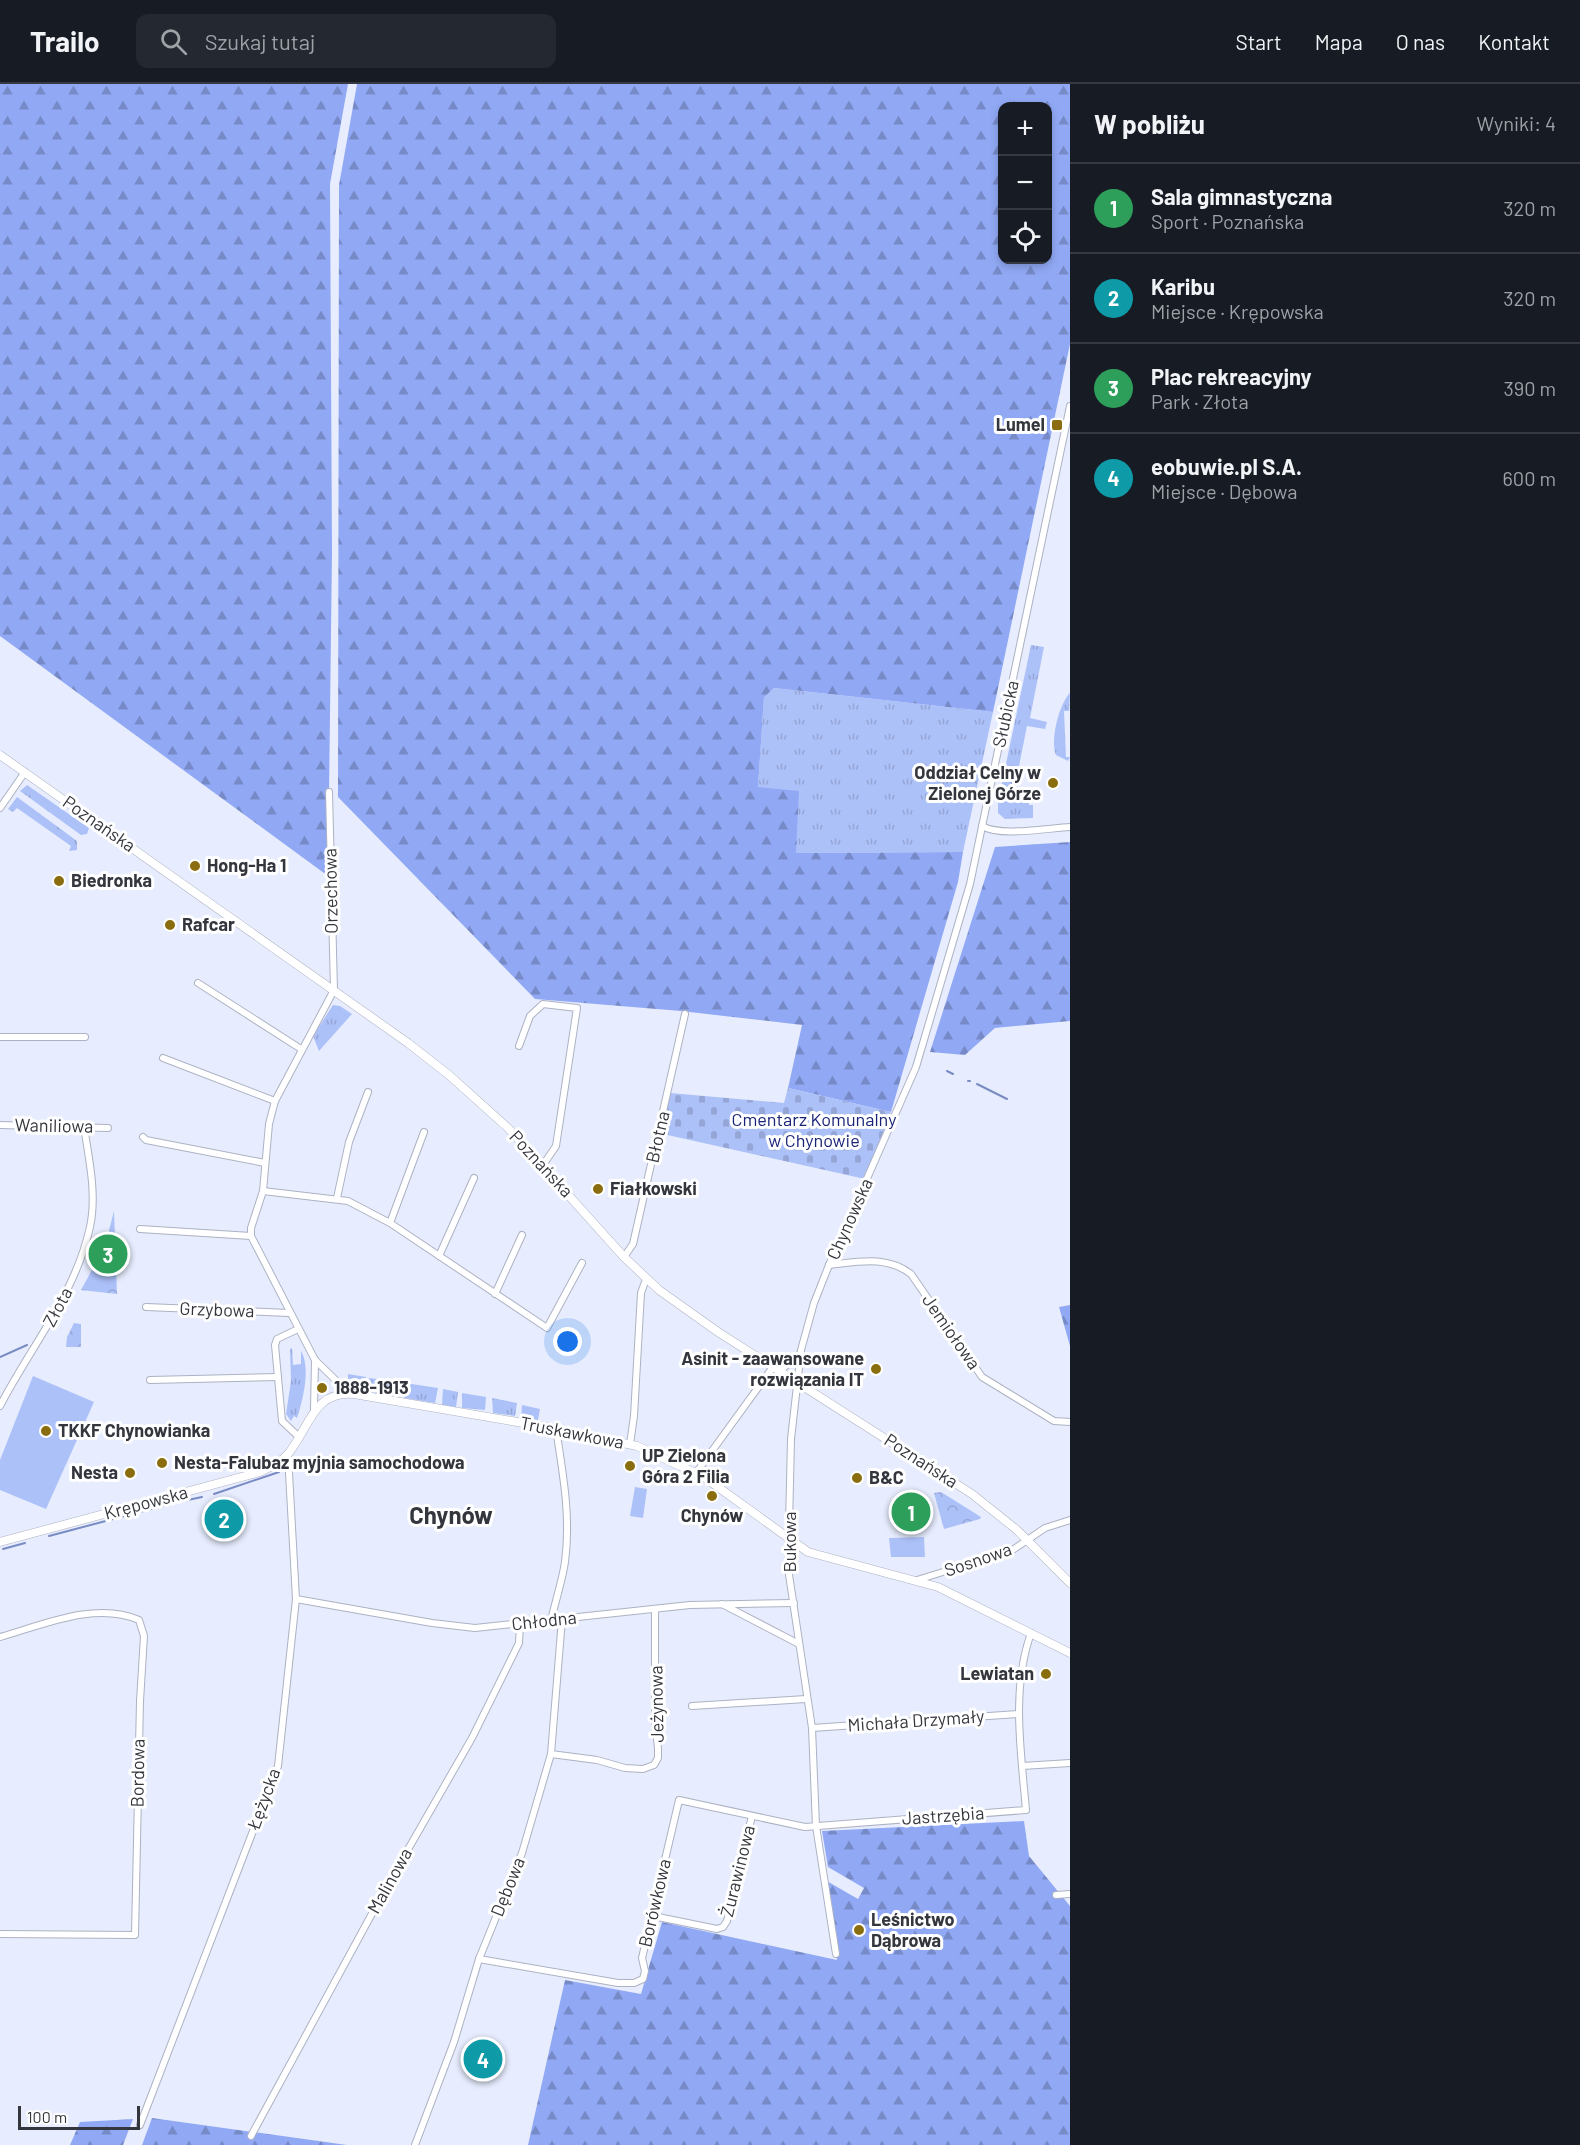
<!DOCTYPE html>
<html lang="pl">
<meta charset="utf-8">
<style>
:root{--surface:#171b24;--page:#242831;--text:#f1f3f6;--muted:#9ea1a6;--line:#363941;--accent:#8a6d0e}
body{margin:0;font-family:Barlow,sans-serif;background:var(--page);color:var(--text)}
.controls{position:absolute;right:18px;top:18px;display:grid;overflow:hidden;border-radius:12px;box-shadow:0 3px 9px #0003}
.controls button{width:54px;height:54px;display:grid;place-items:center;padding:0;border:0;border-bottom:2px solid var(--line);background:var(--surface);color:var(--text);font:30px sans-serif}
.scale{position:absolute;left:18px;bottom:15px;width:122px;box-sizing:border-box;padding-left:6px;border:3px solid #34363d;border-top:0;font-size:16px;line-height:21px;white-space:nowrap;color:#34363d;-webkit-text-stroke:4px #fff;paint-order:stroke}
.you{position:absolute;left:568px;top:1258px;width:21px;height:21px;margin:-15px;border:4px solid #fff;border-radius:50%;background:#1a73e8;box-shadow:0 0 0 9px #1a73e833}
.badge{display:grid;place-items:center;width:39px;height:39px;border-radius:50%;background:var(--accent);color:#fff;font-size:20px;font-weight:700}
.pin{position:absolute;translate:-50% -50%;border:3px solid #fff;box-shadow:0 2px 6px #0006}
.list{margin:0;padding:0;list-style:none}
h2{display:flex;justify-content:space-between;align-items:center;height:78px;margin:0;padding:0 24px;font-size:26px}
h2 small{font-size:20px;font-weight:400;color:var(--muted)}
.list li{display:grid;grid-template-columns:39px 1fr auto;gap:18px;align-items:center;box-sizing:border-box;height:90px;padding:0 24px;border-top:2px solid var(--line)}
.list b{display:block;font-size:22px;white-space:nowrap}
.list p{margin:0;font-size:20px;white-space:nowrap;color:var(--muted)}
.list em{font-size:20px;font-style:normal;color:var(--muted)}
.icon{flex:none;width:33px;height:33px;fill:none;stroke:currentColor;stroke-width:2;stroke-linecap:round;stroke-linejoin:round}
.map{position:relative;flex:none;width:1070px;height:2061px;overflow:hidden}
header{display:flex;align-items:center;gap:36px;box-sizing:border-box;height:84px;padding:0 30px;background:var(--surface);border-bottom:2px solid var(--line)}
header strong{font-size:28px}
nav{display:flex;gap:33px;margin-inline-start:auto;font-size:21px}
.search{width:420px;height:54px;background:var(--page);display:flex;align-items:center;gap:15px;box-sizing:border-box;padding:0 21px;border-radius:12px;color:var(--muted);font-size:22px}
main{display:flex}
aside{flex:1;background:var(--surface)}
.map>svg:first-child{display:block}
.grass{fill:url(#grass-tufts)}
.forest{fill:url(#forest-firs);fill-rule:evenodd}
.cemetery{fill:url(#cemetery-stones)}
.park{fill:url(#park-crowns)}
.pitch{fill:#adc1f9}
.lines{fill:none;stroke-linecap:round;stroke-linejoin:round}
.stream{stroke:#798bc3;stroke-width:2}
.minor-casing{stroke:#adb2c3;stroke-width:8}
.tertiary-casing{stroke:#adb2c3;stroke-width:9}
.minor{stroke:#fff;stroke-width:6}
.tertiary{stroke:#fff;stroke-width:8}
.poi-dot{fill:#8a6d0e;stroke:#fff;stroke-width:2}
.labels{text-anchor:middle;stroke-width:6;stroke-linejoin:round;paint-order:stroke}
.poi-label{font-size:18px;font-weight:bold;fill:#34363d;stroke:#fff;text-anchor:start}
.street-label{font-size:18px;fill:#34363d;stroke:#fff}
.park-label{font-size:18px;fill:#182378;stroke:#fff}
.district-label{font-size:24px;font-weight:bold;fill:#34363d;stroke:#fff}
</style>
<header>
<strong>Trailo</strong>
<div class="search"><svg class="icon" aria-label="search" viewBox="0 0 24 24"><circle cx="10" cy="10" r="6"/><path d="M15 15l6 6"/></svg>Szukaj tutaj</div>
<nav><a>Start</a><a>Mapa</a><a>O nas</a><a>Kontakt</a></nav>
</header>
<main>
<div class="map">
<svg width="1070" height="2061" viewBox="0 0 1070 2061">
<defs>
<pattern id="grass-tufts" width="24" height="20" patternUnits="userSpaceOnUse" patternTransform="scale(1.5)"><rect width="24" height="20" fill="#adc1f9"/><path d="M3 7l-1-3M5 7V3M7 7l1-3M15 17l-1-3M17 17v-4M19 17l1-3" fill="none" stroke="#95a6d6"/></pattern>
<pattern id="forest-firs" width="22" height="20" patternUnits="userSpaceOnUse" patternTransform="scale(1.5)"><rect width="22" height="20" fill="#91a9f5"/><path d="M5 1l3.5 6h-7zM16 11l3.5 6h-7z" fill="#778ac8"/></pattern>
<pattern id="cemetery-stones" width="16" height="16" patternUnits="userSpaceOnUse" patternTransform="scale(1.5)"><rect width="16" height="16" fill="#adc1f9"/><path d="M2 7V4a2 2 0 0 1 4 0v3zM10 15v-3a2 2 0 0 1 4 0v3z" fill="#95a6d6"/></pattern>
<pattern id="park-crowns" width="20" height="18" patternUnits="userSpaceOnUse" patternTransform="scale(1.5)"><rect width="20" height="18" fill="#adc1f9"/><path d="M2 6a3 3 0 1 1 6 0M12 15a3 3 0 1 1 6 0" fill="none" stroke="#95a6d6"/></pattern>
</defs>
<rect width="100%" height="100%" fill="#e7edfe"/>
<g class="grass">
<polygon points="1031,561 1044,563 1030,634 1047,638 1045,645 1027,642 1014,707 1019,710 1030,704 1029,721 1033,721 1033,734 1005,735 998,729 998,718"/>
<polygon points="774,604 993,628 963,768 795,769 758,703 764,612"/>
<path d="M1070,609L1069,627H1064L1066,673H1070L1068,677L1056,671C1050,656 1059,620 1070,609Z"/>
<polygon points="27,701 89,744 87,750 81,751 20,707"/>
<polygon points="17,713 77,757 77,766 69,767 71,762 17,724 13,728 8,725"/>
<polygon points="333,921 340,922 352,930 319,967 313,952"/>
<path d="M292,1264L293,1281L301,1280V1267C311,1284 303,1316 297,1334L294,1332L291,1337L286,1330L291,1297L290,1265Z"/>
<polygon points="348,1290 366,1293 365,1305 348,1302"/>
<polygon points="369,1294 401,1298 399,1313 368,1307"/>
<polygon points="405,1299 438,1304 435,1319 404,1314"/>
<polygon points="443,1305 458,1308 456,1323 442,1321"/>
<polygon points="462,1309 486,1313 485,1326 462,1324"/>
<polygon points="492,1314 517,1319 515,1332 493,1329"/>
<polygon points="522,1321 540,1325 538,1336 521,1335"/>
</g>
<g class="forest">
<polygon points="0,0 348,0 330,100 332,468 328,792 0,552"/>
<path d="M357,0H1070V260L993,628L774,604L764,613L758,703L799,707L796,769L963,768L958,798L891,1028L788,1004L802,941L681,927L535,915L338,713L339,101ZM1002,22H1048V176H1002Z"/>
<polygon points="1070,758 1070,937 995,944 965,971 930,968 995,763"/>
<polygon points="1070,1221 1070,1262 1059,1223"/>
<polygon points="1024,1737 1029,1772 1070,1822 1070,2061 528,2061 565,1896 641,1910 662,1838 837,1876 825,1796 858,1815 864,1804 828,1783 822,1747"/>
<polygon points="152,2034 347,2061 142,2061"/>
<polygon points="133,2035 123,2061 70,2061 80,2038"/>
</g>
<polygon class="cemetery" points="788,1004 891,1028 865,1095 663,1050 670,1009 784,1019"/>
<g class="park">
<polygon points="114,1127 117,1210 81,1206 105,1162"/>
<polygon points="74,1239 81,1240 81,1263 66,1263 67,1253"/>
<polygon points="941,1408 981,1433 980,1435 944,1445 934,1409"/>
</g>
<g class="pitch">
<polygon points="94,1187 113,1197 108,1208 88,1198"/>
<polygon points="33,1292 94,1318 46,1425 0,1406 0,1376"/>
<polygon points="635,1403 647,1405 643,1434 630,1432"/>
<polygon points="924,1453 925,1473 891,1473 889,1454"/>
</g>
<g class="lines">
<g class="stream">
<polyline points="947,987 953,990"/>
<polyline points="968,997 970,997"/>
<polyline points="977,1000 1007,1015"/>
<polyline points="0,1273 27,1261"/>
<polyline points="214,1410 279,1388"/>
<polyline points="183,1417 202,1413"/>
<polyline points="49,1452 170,1420"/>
<polyline points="3,1465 25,1459"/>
</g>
<g class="minor-casing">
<g id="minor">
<polyline points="329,708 334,906 275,1017 269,1040 263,1107 251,1144 251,1152 315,1276 349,1309"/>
<polyline points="0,724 25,688"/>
<path d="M982,742C1000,753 1049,744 1070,743"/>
<polyline points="198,899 301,965"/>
<polyline points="0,953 85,953"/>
<polyline points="519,962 530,932 543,920 577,924 556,1062 543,1081"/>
<polyline points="163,974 275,1017"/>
<polyline points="0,1041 108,1044"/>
<polyline points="143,1053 146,1056 265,1079"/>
<polyline points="263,1107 348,1117 390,1139 547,1244 582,1179"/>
<polyline points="337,1114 349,1058 368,1008"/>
<polyline points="390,1139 424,1048"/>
<polyline points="140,1145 251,1152"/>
<polyline points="439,1172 474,1094"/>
<polyline points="624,1173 633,1160 685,930"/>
<path d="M829,1181C858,1178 886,1171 911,1190L982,1293L1054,1337L1070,1338"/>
<polyline points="495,1210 522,1151"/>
<polyline points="146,1223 289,1229"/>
<polyline points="298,1245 277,1255 275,1261 282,1337 299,1353"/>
<polyline points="780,1287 801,1269"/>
<polyline points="150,1296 278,1293"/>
<path d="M0,1322C31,1262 75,1211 90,1143C97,1111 89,1075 84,1043"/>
<polyline points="314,1326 315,1276"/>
<polyline points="630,1360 634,1332 641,1209 646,1195"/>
<polyline points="696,1389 773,1283"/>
<polyline points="917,1496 1011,1467 1045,1444 1070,1436"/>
<polyline points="296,1515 432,1539 475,1544 690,1521 794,1519"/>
<polyline points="722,1520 799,1560"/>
<path d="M551,1537C555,1518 562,1498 565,1478C571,1433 563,1390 556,1345"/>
<path d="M0,1553C43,1541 95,1517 139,1536L144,1552L140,1617L135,1851L0,1850"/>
<polyline points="692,1622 806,1615"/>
<polyline points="812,1644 1019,1630"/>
<polyline points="551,1670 597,1676 625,1684 643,1685 654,1681 658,1674 658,1664 655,1637 655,1525"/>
<polyline points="1022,1682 1070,1679"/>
<polyline points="1056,1811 1070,1810"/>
<polyline points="653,1832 717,1845 723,1843 727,1837 752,1732"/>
<polyline points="836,1870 816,1742 812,1644 788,1484 791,1355 801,1266 814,1219 829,1181 916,983 970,800 1070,322"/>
<path d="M479,1875L618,1899H634L643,1895L645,1887L642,1874L679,1716L805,1743L1026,1726C1021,1668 1011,1605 1031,1549"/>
<polyline points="140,2041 278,1682 296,1515 288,1371"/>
<polyline points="251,2052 387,1802 472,1654 519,1559 520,1540"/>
<polyline points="415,2061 454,1958 479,1875 522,1769 551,1670 562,1535"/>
</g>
</g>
<g class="tertiary-casing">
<g id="tertiary">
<polyline points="0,671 408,959 449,991 508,1044 624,1173 659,1206 718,1248 972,1410 1017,1446 1070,1499"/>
<path d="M0,1458L260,1388C270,1383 282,1378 288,1370C309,1345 313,1306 354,1310L558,1345L637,1362L704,1393L808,1468L938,1503L1070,1569"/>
</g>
</g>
<use href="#minor" class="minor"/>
<use href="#tertiary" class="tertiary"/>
</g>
<g class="poi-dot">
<rect x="1051" y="335" width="12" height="12" rx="3"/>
<circle cx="1053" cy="699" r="6"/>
<circle cx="195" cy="782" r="6"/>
<circle cx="59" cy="797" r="6"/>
<circle cx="170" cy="841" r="6"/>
<circle cx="598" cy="1105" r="6"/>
<circle cx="876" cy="1285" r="6"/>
<circle cx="322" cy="1304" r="6"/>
<circle cx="46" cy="1347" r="6"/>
<circle cx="162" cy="1379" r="6"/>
<circle cx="630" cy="1382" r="6"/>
<circle cx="130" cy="1389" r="6"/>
<circle cx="857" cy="1394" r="6"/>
<circle cx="712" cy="1412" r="6"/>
<circle cx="1046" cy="1590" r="6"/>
<circle cx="859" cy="1846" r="6"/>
</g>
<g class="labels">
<g class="poi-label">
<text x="1045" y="347" text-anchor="end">Lumel</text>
<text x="1041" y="695" text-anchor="end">Oddział Celny w<tspan x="1041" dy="21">Zielonej Górze</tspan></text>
<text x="207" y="788">Hong-Ha 1</text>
<text x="71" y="803">Biedronka</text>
<text x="182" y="847">Rafcar</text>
<text x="610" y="1111">Fiałkowski</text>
<text x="864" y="1281" text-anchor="end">Asinit - zaawansowane<tspan x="864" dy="21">rozwiązania IT</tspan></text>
<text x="334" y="1310">1888-1913</text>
<text x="58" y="1353">TKKF Chynowianka</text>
<text x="642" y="1378">UP Zielona<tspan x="642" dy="21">Góra 2 Filia</tspan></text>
<text x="174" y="1385">Nesta-Falubaz myjnia samochodowa</text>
<text x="118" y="1395" text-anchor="end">Nesta</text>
<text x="869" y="1400">B&amp;C</text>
<text x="712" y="1438" text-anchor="middle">Chynów</text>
<text x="1034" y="1596" text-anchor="end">Lewiatan</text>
<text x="871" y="1842">Leśnictwo<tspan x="871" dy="21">Dąbrowa</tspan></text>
</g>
<g class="street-label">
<text transform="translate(1006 630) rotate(-78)" y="6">Słubicka</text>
<text transform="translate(99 740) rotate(35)" y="6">Poznańska</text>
<text transform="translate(331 807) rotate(-91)" y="6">Orzechowa</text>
<text transform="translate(54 1042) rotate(1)" y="6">Waniliowa</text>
<text transform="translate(658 1053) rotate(-77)" y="6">Błotna</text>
<text transform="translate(541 1080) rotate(47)" y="6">Poznańska</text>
<text transform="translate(850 1135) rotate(-66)" y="6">Chynowska</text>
<text transform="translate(58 1223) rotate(-62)" y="6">Złota</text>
<text transform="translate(217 1226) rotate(2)" y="6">Grzybowa</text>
<text transform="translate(951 1248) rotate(55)" y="6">Jemiołowa</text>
<text transform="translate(572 1349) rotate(11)" y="6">Truskawkowa</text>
<text transform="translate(921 1377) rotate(33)" y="6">Poznańska</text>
<text transform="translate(146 1419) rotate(-15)" y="6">Krępowska</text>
<text transform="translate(790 1458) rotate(-90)" y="6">Bukowa</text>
<text transform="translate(978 1476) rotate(-19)" y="6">Sosnowa</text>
<text transform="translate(544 1537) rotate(-6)" y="6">Chłodna</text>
<text transform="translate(657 1620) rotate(-91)" y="6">Jeżynowa</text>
<text transform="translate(916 1637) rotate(-4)" y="6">Michała Drzymały</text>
<text transform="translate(138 1689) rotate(-89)" y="6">Bordowa</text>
<text transform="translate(264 1715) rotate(-70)" y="6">Łężycka</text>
<text transform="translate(943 1732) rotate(-4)" y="6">Jastrzębia</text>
<text transform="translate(738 1787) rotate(-76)" y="6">Żurawinowa</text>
<text transform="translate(390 1797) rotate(-61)" y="6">Malinowa</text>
<text transform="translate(508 1803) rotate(-68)" y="6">Dębowa</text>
<text transform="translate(655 1819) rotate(-77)" y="6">Borówkowa</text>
</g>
<g class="park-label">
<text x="814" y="1042">Cmentarz Komunalny<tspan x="814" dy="21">w Chynowie</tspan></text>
</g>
<g class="district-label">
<text x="451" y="1440">Chynów</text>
</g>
</g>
</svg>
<div class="controls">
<button>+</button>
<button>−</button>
<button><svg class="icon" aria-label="locate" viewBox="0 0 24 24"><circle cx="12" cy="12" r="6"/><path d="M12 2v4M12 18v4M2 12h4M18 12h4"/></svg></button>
</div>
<div class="scale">100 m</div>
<div class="you"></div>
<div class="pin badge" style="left:911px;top:1428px;background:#2e9e5b">1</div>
<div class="pin badge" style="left:224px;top:1435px;background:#0f9aa8">2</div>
<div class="pin badge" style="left:108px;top:1170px;background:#2e9e5b">3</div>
<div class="pin badge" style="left:483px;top:1975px;background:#0f9aa8">4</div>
</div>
<aside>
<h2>W pobliżu<small>Wyniki: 4</small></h2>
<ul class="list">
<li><span class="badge" style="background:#2e9e5b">1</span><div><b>Sala gimnastyczna</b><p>Sport · Poznańska</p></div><em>320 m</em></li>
<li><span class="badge" style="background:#0f9aa8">2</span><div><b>Karibu</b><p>Miejsce · Krępowska</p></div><em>320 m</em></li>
<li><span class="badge" style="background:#2e9e5b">3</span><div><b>Plac rekreacyjny</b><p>Park · Złota</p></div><em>390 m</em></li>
<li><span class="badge" style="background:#0f9aa8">4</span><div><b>eobuwie.pl S.A.</b><p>Miejsce · Dębowa</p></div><em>600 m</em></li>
</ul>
</aside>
</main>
